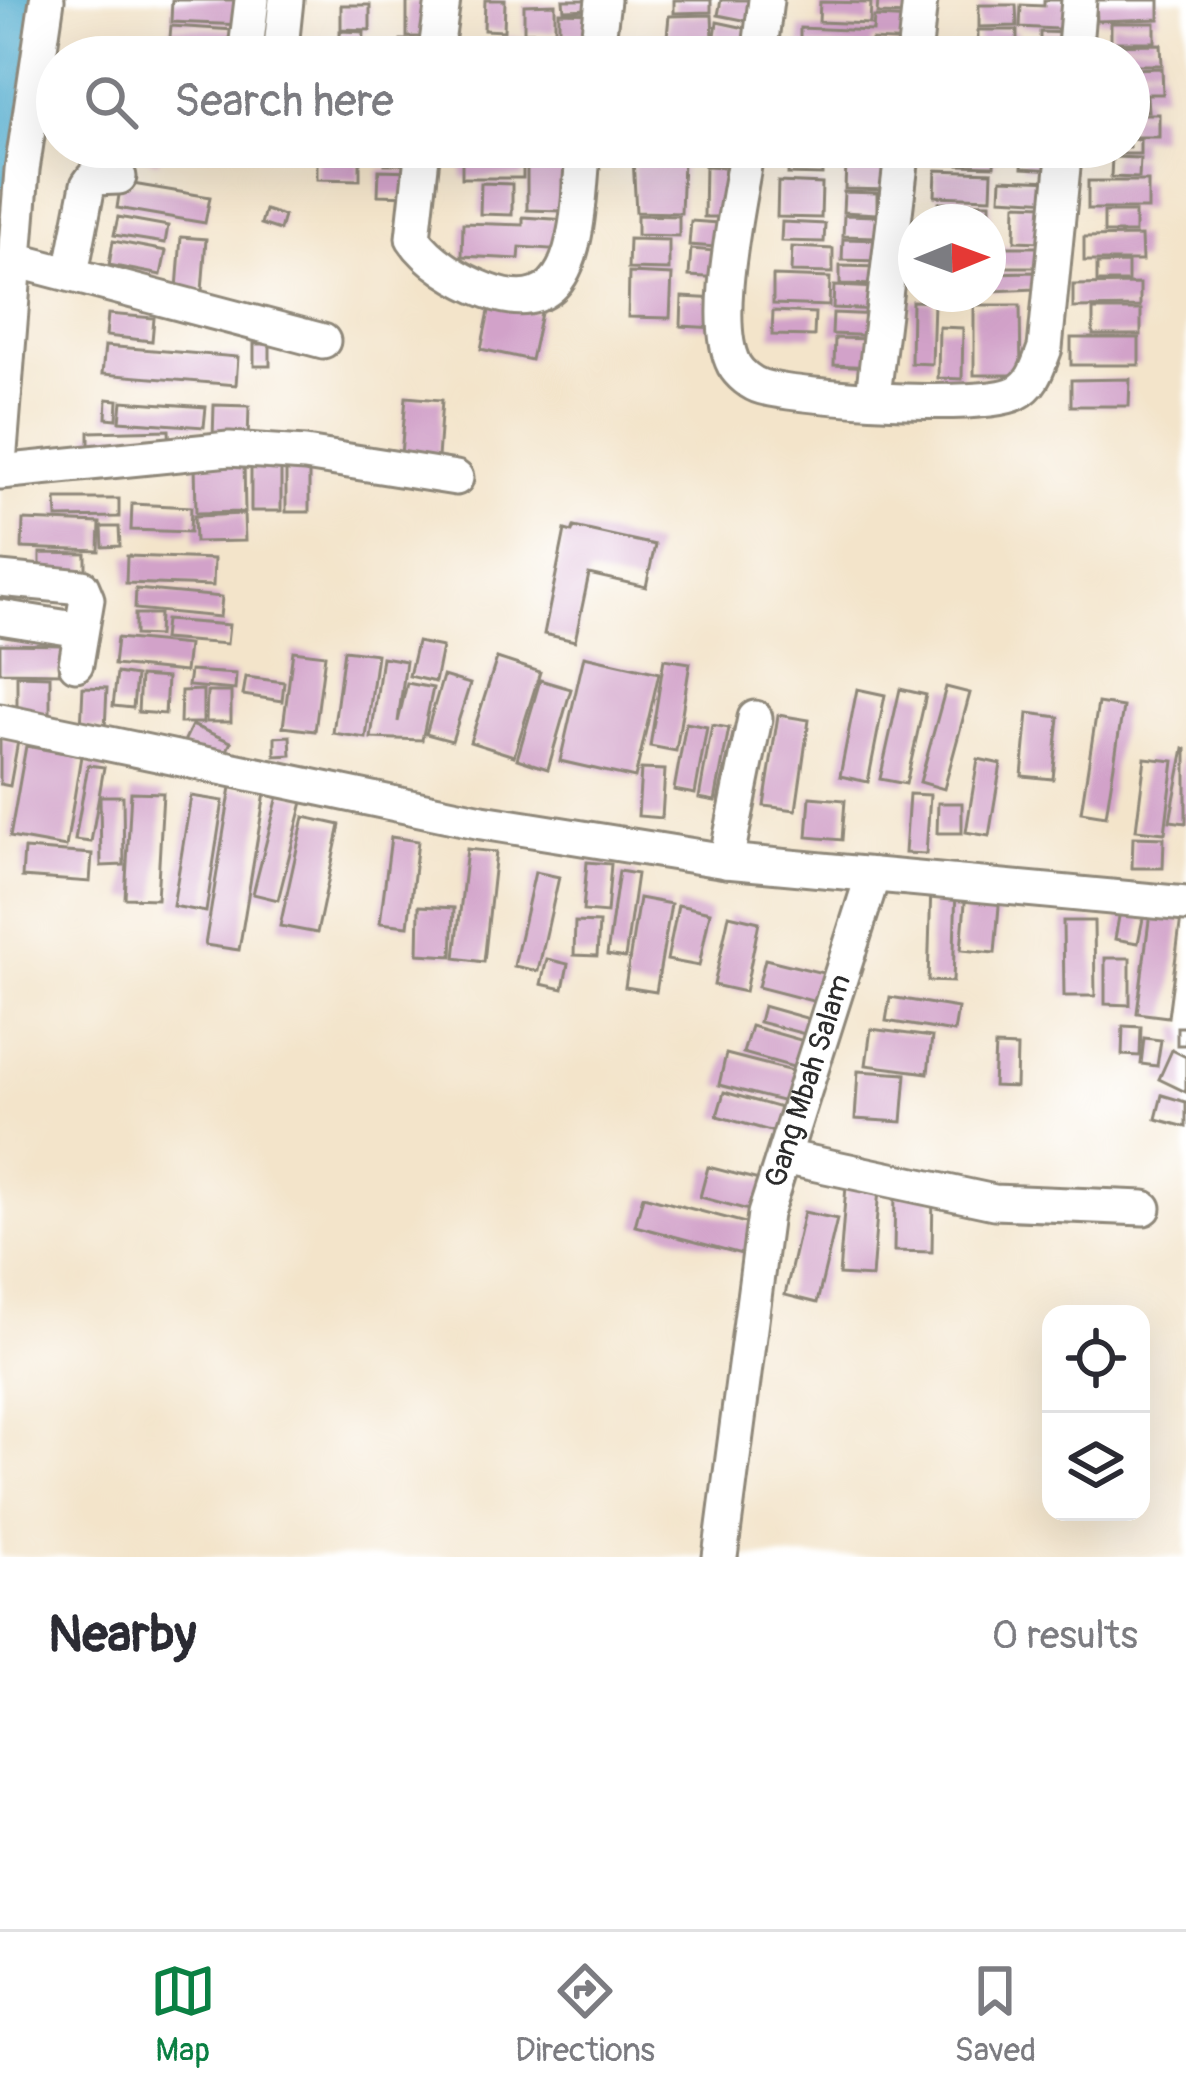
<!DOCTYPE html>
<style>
:root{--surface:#fff;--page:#f7f7f7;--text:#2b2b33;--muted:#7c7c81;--line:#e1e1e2;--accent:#0b8043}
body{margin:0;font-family:Pangolin,sans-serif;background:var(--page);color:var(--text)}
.controls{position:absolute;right:36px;bottom:36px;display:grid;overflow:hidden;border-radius:24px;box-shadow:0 12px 48px #0002}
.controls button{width:108px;height:108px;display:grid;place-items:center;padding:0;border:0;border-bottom:3px solid var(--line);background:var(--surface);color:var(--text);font:60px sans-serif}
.compass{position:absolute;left:898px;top:204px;width:108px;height:108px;border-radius:50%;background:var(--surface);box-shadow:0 12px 48px #0002;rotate:89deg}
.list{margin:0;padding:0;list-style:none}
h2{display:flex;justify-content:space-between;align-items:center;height:156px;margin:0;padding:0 48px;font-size:51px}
h2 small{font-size:39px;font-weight:400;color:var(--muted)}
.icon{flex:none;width:66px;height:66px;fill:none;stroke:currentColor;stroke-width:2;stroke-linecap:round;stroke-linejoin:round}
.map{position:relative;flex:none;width:1186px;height:1557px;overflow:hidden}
.search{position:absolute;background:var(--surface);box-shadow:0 12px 48px #0002;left:36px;right:36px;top:36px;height:132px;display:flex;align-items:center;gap:30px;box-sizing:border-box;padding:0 42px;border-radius:66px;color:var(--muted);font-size:45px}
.sheet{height:372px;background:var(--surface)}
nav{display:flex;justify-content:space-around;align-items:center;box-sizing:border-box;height:168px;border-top:3px solid var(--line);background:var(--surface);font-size:33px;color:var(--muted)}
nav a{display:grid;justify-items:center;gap:6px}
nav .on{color:var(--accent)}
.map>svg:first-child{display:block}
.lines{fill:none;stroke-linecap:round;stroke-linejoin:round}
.river{stroke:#50abce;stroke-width:48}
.building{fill:#d2a2c9}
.minor-casing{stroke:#8f887a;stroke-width:39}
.minor{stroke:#fff;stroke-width:33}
.labels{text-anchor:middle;stroke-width:9;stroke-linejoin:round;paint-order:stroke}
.street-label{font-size:30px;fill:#2b2b2b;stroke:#fff}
</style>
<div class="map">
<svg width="1186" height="1557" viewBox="0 0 1186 1557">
<rect width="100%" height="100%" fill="#fff"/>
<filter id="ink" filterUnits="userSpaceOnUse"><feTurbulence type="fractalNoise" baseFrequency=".00833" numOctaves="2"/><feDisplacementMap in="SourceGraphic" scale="24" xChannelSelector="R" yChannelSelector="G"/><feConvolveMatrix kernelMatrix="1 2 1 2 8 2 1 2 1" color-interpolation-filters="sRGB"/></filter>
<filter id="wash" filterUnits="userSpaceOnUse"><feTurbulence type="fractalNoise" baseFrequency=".004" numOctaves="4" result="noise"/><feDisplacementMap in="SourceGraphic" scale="48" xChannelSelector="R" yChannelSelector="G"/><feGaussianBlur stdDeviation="2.7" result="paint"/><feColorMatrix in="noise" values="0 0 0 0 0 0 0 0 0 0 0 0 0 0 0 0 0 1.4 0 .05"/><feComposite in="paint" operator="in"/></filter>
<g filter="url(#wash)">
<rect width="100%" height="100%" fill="#f3e4ca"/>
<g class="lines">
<polyline class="river" points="0,166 13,0"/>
</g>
<g id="blocks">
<g class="building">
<polygon points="172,0 245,0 244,25 171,22"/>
<polygon points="485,0 505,0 504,31 484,30"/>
<polygon points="563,0 593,0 593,9 564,10"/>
<polygon points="674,0 711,0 711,12 674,13"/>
<polygon points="721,0 763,0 758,23 718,15"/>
<polygon points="878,0 912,0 912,15 877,14"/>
<polygon points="1044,0 1071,0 1075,30 1020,27 1021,5 1044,6"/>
<polygon points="1096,0 1159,0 1159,19 1097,21"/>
<polygon points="428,1 428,37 407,37 407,2"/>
<polygon points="820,2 871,3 870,24 819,22"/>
<polygon points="555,4 555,32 524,32 524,5"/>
<polygon points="341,5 370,5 370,30 341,29"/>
<polygon points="979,5 1016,5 1017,26 979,27"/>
<polygon points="559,12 593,13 593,36 559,34"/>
<polygon points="712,15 713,40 700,40 700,57 665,57 669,16"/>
<polygon points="874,17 915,19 914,42 872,40 871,48 800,46 800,28 873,31"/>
<polygon points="717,22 759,31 755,51 714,42"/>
<rect x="1111" y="23" width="44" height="19"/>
<polygon points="171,26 234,30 232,53 169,49"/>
<rect x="978" y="30" width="39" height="16"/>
<polygon points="340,31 364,32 363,55 340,55"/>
<polygon points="1040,32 1068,33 1068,57 1040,57"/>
<polygon points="504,37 544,38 544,57 504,57"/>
<polygon points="558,39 594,40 594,57 558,57"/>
<rect x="401" y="40" width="13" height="17"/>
<polygon points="1161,44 1162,65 1129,65 1129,57 1100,57 1100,45"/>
<polygon points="715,46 759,55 758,57 713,57"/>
<polygon points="876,46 909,47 908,57 876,57"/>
<rect x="977" y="49" width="45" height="8"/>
<polygon points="1162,68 1163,94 1129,94 1129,69"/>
<polygon points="1147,96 1148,111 1129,111 1129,97"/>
<rect x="1129" y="114" width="30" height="23"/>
<polygon points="1129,139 1140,139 1140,154 1113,154 1113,147 1129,147"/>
<polygon points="138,147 164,147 158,162 135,153"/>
<polygon points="386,147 416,147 415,164 385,164"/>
<polygon points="649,147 693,147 693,154 649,155"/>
<polygon points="708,147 730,147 729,162 707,161"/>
<polygon points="789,147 823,147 822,175 788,174"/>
<polygon points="861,147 894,147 893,161 861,160"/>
<polygon points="960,147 995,148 994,166 959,165"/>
<polygon points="1023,151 1057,153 1056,170 1022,168"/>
<polygon points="317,153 360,153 360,180 317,179"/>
<polygon points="527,154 578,154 578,181 562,181 562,211 527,210"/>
<polygon points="1112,157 1140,158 1139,178 1111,177"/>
<rect x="462" y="158" width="61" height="20"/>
<polygon points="633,158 683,160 681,213 636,212"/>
<polygon points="846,164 892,166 891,190 845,189"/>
<polygon points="705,166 725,167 724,217 704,217"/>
<polygon points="379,170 413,171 412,196 378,195"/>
<polygon points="936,170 992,172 991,198 935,196"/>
<polygon points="1001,179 1054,181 1053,201 1000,198"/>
<rect x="1088" y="181" width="60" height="28"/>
<polygon points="121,182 210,197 205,223 117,208"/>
<polygon points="778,182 822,184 821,218 777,217"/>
<polygon points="481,183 512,184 512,215 480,214"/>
<polygon points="844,192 877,193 877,214 843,212"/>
<polygon points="939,202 990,203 990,222 938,222"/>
<polygon points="1016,204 1044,205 1043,242 1015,241"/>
<polygon points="265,210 284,216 280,230 261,224"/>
<rect x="1104" y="212" width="31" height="21"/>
<polygon points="637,215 679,216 679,236 637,235"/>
<polygon points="844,215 877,216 877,237 843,236"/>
<polygon points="118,217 168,226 165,243 114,235"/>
<polygon points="523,217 567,220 565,250 520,247 519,259 462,256 463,223 523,225"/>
<polygon points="691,221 732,224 730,248 689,245"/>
<polygon points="782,222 825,224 824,242 781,241"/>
<polygon points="1141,236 1142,261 1084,261 1084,237"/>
<polygon points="181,237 206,239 202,291 177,289"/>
<polygon points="629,239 669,240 669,270 628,269"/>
<polygon points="843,239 881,240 881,261 842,260"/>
<polygon points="113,241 166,251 161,275 109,265"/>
<polygon points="792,247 833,249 833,273 791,272"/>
<rect x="989" y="247" width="57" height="20"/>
<polygon points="691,249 726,252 724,278 689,276"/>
<polygon points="1128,263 1128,282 1097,282 1097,264"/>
<polygon points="840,266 881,267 880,285 840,284"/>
<polygon points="1035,272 1035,289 992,291 992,273"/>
<polygon points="629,273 672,275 670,318 628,317"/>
<polygon points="773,276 830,278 829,306 773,304"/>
<polygon points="1140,284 1140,307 1073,308 1073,285"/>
<polygon points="834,286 881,288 880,310 833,308"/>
<polygon points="682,297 718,299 716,328 681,326"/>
<polygon points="912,301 934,302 932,364 911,363"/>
<polygon points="491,302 541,313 531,360 481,349"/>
<polygon points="974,305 1020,305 1021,375 974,375"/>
<rect x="1093" y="310" width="48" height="25"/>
<polygon points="773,311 815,313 814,336 772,335"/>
<polygon points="833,313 879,315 878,336 832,334"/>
<polygon points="108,314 154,318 152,341 106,336"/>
<polygon points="939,327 963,328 962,379 938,378"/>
<polygon points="835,338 872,339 871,367 834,365"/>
<rect x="1071" y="338" width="68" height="27"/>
<rect x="254" y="344" width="16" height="22"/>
<polygon points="105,346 238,357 236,385 102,374"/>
<polygon points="1130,379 1129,406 1071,406 1071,380"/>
<polygon points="406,397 442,400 438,458 401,455"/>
<polygon points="107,399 118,400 117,419 106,418"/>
<polygon points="122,401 206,407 204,427 120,421"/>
<polygon points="214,405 249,406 248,441 213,440"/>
<polygon points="169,430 170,452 89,454 89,432"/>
<polygon points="244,462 245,512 196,513 195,463"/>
<rect x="251" y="465" width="30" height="46"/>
<rect x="286" y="469" width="23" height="43"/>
<polygon points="56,499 119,499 119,517 57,518"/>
<polygon points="132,504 191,507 190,532 131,530"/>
<polygon points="244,514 245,541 195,542 194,516"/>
<polygon points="23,520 100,523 99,551 22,548"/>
<polygon points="102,527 119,527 120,546 103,547"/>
<polygon points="574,527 655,545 646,587 589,574 575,641 544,634 565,530 572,532"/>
<polygon points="40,553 86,554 86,576 40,575"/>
<polygon points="127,556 214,559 213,586 126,583"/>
<polygon points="136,589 222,597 220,617 135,609"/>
<polygon points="135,614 159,614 158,636 135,635"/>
<polygon points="165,620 229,625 227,644 163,639"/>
<polygon points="117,638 188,645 185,672 114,665"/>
<polygon points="417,642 442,647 435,682 409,676"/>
<polygon points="0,644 64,645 63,673 0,672"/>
<polygon points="344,650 377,654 366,738 333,733"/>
<polygon points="293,651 325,655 315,731 283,727"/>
<polygon points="584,656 659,673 635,778 560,761"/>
<polygon points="382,657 406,661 398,722 407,683 433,688 422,740 371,738"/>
<polygon points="497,658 540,672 514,756 470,742"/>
<polygon points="664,659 690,663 676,751 650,746"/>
<polygon points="190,671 236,674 235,690 188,686"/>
<polygon points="117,673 136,676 133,708 113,706"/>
<polygon points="17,675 50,676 50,715 17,716"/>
<polygon points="140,676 167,678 165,714 138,712"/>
<polygon points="443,676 470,684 452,741 426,734"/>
<polygon points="246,677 284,682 282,701 243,695"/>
<polygon points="540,680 571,689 548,769 517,759"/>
<polygon points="83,687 107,688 105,729 81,728"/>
<polygon points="946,687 970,693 944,789 920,782"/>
<polygon points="857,689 885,695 868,782 840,776"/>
<polygon points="900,689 926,695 906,784 880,779"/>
<polygon points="203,690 203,723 180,723 181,691"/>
<polygon points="207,692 231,692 231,722 206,722"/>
<polygon points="1098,703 1123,707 1106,816 1081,812"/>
<polygon points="1028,713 1059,717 1053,779 1022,776"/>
<polygon points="778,715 809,720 796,810 764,806"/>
<polygon points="686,723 707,727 695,794 674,790"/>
<polygon points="192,725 231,742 220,764 181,748"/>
<polygon points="712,725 729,728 715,801 699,798"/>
<polygon points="734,729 752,733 736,804 718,800"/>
<polygon points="290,736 291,755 275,756 275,737"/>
<polygon points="0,738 18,741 10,786 0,784"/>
<polygon points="26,746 81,756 66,847 10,837"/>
<polygon points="1184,748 1186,749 1186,823 1170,821"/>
<polygon points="1145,758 1174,761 1165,833 1136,830"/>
<polygon points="978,759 1001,764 989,836 966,832"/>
<polygon points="88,765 104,767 91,842 75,840"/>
<polygon points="641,769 665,770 662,818 638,816"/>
<polygon points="231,787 265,793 239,950 205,945"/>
<polygon points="131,792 163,793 157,899 125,898"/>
<polygon points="279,792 304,798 278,900 253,894"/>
<polygon points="909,794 930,795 926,854 905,853"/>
<polygon points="100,796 123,796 124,865 101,866"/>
<polygon points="191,796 223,801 206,912 173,906"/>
<polygon points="810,797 845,800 842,840 807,837"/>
<polygon points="938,803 962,803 962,833 937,833"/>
<polygon points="304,817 340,825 317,933 280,926"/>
<polygon points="391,837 418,841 408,926 380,923"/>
<polygon points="1133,837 1164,838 1163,868 1132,868"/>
<polygon points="24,849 92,854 90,882 22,877"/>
<polygon points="467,849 496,852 484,962 455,958"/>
<polygon points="587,862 611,864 607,913 583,911"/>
<polygon points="619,871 637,874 625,958 607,955"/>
<polygon points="535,872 559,877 538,971 514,966"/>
<polygon points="931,886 956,887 953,982 928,981"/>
<polygon points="966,891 1000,894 995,953 961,950"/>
<polygon points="639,898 671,904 656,992 625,987"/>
<polygon points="1122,900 1146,904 1138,943 1115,939"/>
<polygon points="678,905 710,912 699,966 667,960"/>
<polygon points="419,906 454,908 452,956 418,954"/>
<polygon points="1150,913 1181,917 1168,1017 1137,1013"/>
<polygon points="729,915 759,922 745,992 714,985"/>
<polygon points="1063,921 1094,921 1095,996 1064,996"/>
<polygon points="575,922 599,923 597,956 574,955"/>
<polygon points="1105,958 1130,958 1130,1005 1105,1004"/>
<polygon points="547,959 568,964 563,989 541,984"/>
<polygon points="765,959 831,975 824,1004 758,987"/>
<polygon points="890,997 958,1008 954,1032 886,1021"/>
<polygon points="763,1006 824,1023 820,1038 759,1022"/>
<polygon points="751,1026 811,1043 804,1070 743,1053"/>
<polygon points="1123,1026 1141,1027 1140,1056 1122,1055"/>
<rect x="1177" y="1027" width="9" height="18"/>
<polygon points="871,1029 932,1037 928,1073 866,1065"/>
<polygon points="1144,1038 1161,1040 1157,1066 1141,1064"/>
<polygon points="995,1046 1017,1047 1016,1087 993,1086"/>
<polygon points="1172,1050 1186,1057 1186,1092 1159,1079"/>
<polygon points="726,1054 800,1073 793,1104 719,1085"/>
<polygon points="858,1071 906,1074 902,1122 855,1119"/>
<polygon points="724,1092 795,1112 788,1136 717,1116"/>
<polygon points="1162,1095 1186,1102 1186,1127 1156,1119"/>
<polygon points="708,1167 771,1183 763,1214 700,1197"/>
<polygon points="846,1186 879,1188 872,1277 839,1275"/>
<polygon points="895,1193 933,1193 932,1252 894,1251"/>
<polygon points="643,1196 757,1226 749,1256 635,1226"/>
<polygon points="804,1212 837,1219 817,1303 785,1295"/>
</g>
</g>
</g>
<g filter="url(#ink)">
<use href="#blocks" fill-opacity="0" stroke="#8f887a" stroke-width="3"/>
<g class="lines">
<g class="minor-casing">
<g id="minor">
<polyline points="245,57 252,0"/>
<polyline points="280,57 286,0"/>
<polyline points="435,57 443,0"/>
<polyline points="596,57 603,0"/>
<polyline points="759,57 766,0"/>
<polyline points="914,57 920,0"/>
<polyline points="1074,57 1079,0"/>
<path d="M423,147L413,238C429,262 461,281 488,291C584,327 576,210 584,147"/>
<path d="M747,147C740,199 710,320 734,365C739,374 751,384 762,387C802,398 982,410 1016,393C1034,384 1038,366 1045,348L1065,147"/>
<polyline points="15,260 323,341"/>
<polyline points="71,273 88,185 93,178 119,177"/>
<polyline points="873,396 903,147"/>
<polyline points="0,451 22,170 47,0"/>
<polyline points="0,472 229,449 305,454 456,478"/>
<polyline points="0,579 82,587 87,599 76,664"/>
<polyline points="0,617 81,630"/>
<polyline points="0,721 482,822 726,861 1186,904"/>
<polyline points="726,861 755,718"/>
<polyline points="784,1157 994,1202 1144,1208"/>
<path id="s1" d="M720,1557L765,1214L873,875"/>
</g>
</g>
<use href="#minor" class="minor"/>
</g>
</g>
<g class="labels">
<g class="street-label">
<text dy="10" stroke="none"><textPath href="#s1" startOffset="486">Gang Mbah Salam</textPath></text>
</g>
</g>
</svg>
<div class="controls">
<button><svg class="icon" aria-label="locate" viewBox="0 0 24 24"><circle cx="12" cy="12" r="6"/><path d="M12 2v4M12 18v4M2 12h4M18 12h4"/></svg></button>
<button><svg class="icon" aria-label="layers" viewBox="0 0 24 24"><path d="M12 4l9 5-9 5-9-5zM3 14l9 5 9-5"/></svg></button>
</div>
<svg class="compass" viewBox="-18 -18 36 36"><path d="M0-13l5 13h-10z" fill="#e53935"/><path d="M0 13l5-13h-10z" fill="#7c7c81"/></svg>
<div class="search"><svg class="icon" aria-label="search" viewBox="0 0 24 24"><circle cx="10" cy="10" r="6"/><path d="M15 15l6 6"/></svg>Search here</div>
</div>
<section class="sheet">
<h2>Nearby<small>0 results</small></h2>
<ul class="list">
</ul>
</section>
<nav>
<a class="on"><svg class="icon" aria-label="map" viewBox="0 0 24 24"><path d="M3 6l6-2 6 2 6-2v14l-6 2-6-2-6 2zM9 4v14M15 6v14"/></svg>Map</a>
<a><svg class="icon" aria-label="directions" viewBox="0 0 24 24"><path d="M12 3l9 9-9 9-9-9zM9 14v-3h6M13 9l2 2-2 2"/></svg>Directions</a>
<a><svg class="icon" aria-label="saved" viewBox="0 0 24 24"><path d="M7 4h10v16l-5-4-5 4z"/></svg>Saved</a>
</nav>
